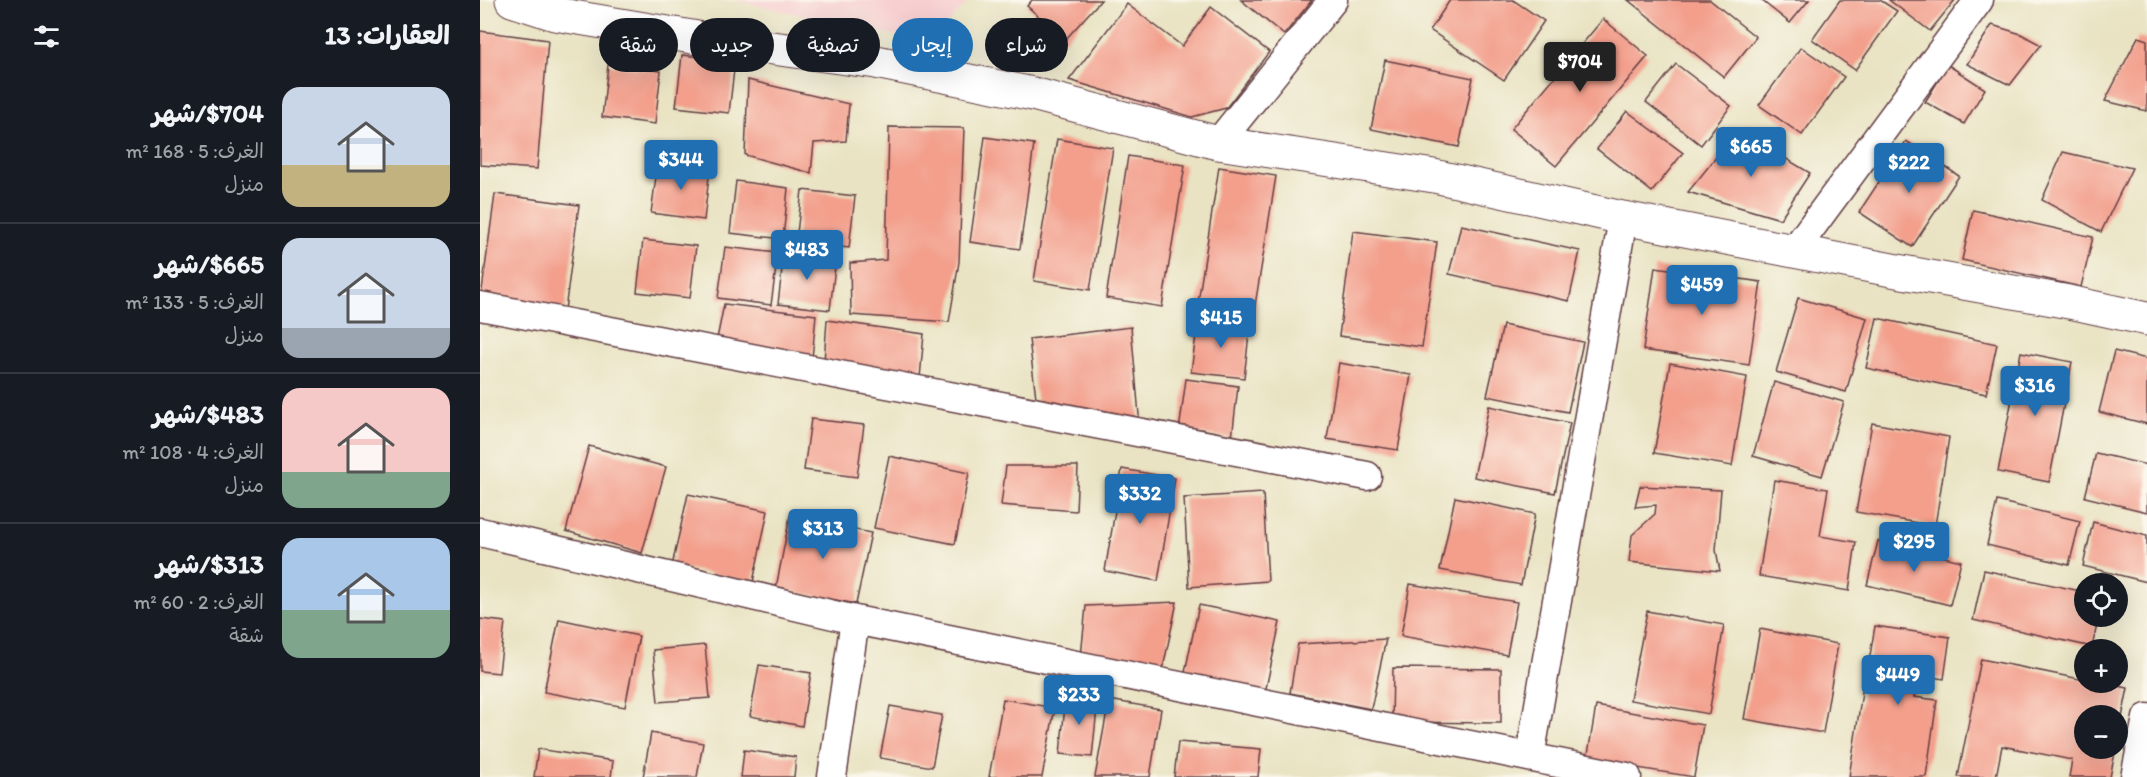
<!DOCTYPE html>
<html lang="ar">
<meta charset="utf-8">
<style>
:root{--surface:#171b24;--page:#20242c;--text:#f1f3f6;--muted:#9ea1a6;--line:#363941;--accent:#1f6fb2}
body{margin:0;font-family:Itim,"Playpen Sans Arabic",sans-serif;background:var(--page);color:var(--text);direction:rtl;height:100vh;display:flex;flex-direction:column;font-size:22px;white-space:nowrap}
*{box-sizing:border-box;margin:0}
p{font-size:20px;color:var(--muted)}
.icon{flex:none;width:33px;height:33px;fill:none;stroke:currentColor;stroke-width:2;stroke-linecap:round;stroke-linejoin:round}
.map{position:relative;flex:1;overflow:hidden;direction:ltr}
.side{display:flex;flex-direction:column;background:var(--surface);width:480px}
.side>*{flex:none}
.top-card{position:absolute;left:18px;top:18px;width:570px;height:54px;direction:rtl;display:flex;gap:12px}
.fabs{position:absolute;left:1594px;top:573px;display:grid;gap:12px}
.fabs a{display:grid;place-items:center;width:54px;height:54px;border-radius:50%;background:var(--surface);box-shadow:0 6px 24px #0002;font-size:30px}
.price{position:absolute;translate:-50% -51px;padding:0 14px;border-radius:6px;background:var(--accent);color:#fff;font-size:20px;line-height:39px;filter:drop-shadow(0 2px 3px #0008)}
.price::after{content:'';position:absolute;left:50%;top:36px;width:18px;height:14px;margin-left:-9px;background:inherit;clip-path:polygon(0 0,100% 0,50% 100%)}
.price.active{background:#222;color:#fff}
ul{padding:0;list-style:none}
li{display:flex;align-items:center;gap:18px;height:150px;padding:0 30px}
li+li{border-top:2px solid var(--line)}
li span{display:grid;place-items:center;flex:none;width:168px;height:120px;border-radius:18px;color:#555}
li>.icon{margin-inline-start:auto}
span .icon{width:72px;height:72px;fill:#fffc;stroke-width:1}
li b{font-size:26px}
h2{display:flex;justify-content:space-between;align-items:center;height:72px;padding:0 30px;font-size:26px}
.chip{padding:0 21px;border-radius:27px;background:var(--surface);box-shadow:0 6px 24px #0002;font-size:21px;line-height:54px}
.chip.active{background:var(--accent);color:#fff}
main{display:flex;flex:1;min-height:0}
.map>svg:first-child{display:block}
</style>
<main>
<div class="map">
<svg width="1667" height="777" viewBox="0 0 1667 777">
<rect width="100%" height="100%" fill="#fbf7ec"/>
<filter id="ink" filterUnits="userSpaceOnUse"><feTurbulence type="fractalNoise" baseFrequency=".0167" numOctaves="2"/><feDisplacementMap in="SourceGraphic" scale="12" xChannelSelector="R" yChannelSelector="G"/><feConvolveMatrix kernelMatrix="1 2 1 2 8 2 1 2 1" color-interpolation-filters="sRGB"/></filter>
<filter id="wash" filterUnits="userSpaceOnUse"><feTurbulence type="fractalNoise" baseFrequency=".008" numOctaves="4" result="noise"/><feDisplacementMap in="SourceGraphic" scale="24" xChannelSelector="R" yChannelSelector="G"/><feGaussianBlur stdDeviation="1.35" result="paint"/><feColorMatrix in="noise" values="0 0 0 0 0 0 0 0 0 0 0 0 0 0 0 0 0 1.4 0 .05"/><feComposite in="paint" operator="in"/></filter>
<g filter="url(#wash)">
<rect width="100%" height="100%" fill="#e9e3c3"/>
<polygon fill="#f7cfd1" points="254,0 490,0 449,43"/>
<g id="blocks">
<g fill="#f39f8c">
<polygon points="552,0 621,0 585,40 547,6"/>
<polygon points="761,0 832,0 804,35"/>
<polygon points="970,0 1033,0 1064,21 1024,80 950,30"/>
<polygon points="1148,0 1230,0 1276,37 1244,77"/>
<polygon points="1281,0 1329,0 1310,23"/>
<polygon points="1360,0 1400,0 1417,11 1375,70 1332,39"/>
<polygon points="1409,0 1475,0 1450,31"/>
<polygon points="647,4 702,46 731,7 789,52 746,108 712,117 589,80"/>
<polygon points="1123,19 1168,56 1076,166 1031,129"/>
<polygon points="1512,25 1541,34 1561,45 1530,85 1487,64"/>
<polygon points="0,31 68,40 57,169 0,165"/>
<polygon points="1658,37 1667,40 1667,111 1625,101"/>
<polygon points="1321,47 1364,77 1322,135 1279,105"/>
<polygon points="202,55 255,61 249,113 196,107"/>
<polygon points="905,60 993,78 979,147 891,129"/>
<polygon points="1196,64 1251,106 1221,145 1166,102"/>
<polygon points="128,65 181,71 175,124 122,117"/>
<polygon points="1468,65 1505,89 1484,124 1445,102"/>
<polygon points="268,80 369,104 366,141 334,143 331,173 265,155"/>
<polygon points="1147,111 1203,153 1172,192 1117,149"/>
<polygon points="409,127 484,128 479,262 469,322 371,315 370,263 406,260"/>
<polygon points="1258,130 1330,173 1300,219 1208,192"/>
<polygon points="505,137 554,144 540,249 490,242"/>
<polygon points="577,139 633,148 610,290 554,281"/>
<polygon points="1426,141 1479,176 1432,247 1379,212"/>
<polygon points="1583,152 1652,168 1621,232 1562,200"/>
<polygon points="648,156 705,165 682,307 626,298"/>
<polygon points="178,162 230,168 224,220 171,213"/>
<polygon points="739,167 796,176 773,318 717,309"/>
<polygon points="256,181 308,188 303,239 250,233"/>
<polygon points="322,190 375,196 369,248 316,242"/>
<polygon points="15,194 99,205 85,310 1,298"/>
<polygon points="1493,210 1613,237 1601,287 1482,260"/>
<polygon points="981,225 1100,251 1089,301 969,274"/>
<polygon points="873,231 957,242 942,347 859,336"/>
<polygon points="163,240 216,246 210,298 157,292"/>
<polygon points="245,247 298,253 291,305 238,298"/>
<polygon points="304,252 356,258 350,310 298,304"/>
<polygon points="1175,267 1281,282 1269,365 1163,350"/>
<polygon points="1318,298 1387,318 1366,392 1296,372"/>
<polygon points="244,304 336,315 332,359 236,344"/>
<polygon points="1397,318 1517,344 1506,394 1386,368"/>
<polygon points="347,320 444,334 440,378 344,362"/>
<polygon points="718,320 770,326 764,378 711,372"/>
<polygon points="1023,325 1103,342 1088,412 1007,396"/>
<polygon points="651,327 660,426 557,406 549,339"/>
<polygon points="1634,351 1667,359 1667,424 1619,412"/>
<polygon points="1541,352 1592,362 1569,482 1518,472"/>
<polygon points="859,363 931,375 918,450 847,439"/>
<polygon points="1190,363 1267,377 1252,466 1174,453"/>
<polygon points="706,379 758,386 752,438 699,431"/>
<polygon points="1294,382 1364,402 1342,476 1273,456"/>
<polygon points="1009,406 1090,423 1075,493 994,477"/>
<polygon points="331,419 384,425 377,477 324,470"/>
<polygon points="1392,423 1469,437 1455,526 1376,512"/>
<polygon points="109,446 186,467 162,553 86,531"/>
<polygon points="1616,453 1667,465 1667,512 1605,497"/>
<polygon points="409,456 489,473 475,544 394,528"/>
<polygon points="526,466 598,466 596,511 521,505"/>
<polygon points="642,469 695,478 678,581 625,571"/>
<polygon points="1294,480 1348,489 1340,536 1376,542 1369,591 1279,576"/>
<polygon points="1160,486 1241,490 1236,550 1240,571 1149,562 1152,535 1175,514 1176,505 1155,507"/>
<polygon points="783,493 788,581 709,587 704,498"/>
<polygon points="208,494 288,511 273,582 192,566"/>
<polygon points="975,497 1055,514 1041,585 960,570"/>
<polygon points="1517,501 1600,521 1589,565 1507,545"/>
<polygon points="310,516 391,533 376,604 296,588"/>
<polygon points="1613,522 1667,536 1667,582 1603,566"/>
<polygon points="1398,541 1481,561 1470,605 1387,585"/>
<polygon points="1504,570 1605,592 1605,616 1619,616 1612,647 1493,620"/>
<polygon points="930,584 1037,602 1027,655 921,636"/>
<polygon points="697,602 682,673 601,657 606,606"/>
<polygon points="719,605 800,622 785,693 704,677"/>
<polygon points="1167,611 1244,625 1229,714 1150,700"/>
<polygon points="0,619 25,622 19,673 0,671"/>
<polygon points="79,619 159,636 145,707 64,692"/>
<polygon points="1395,626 1470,637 1464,679 1438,675 1434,697 1457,700 1446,777 1369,777 1383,686 1415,690 1417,677 1387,673"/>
<polygon points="1280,629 1358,644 1343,733 1264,719"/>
<polygon points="906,639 891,709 810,693 818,644"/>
<polygon points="225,645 230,698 178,702 173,650"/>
<polygon points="1501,659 1605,680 1605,682 1619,682 1648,688 1639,732 1638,716 1605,716 1605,748 1636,748 1630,777 1589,777 1592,760 1522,746 1516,777 1478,777"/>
<polygon points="279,665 331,673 322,726 270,716"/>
<polygon points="913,668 1021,669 1021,723 912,722"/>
<polygon points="586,696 618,699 612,757 580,754"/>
<polygon points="523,699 575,708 562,777 509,777"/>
<polygon points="629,700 681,709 670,777 615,777"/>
<polygon points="410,706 462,715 452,767 400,758"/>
<polygon points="1116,706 1223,725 1214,777 1107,760"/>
<polygon points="171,733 223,743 217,777 163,777"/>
<polygon points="698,742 781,749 778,777 694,777"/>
<polygon points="58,749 133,761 131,777 54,777"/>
<polygon points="264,750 316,757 314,777 261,777"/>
</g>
</g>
</g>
<g filter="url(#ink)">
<use href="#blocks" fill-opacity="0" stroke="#623c42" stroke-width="1.5"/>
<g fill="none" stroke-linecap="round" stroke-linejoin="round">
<g stroke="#623c42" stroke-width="31">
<g id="minor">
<polyline points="738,143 853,0"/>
<polyline points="1313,252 1499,0"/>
<polyline points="0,306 887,476"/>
<polyline points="0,532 375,620 1147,777"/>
<polyline points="1050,757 1143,218"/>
<polyline points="352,777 375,620"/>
<polyline points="1655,777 1667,718"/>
</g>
</g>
<g stroke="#623c42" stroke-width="35">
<polyline id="tertiary" points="32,0 75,14 218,38 396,62 553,94 738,143 954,176 1143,218 1417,271 1589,302 1667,319"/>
</g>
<use href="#minor" stroke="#fff" stroke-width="28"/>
<use href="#tertiary" stroke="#fff" stroke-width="33"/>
</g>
</g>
</svg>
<div class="fabs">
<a><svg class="icon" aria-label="locate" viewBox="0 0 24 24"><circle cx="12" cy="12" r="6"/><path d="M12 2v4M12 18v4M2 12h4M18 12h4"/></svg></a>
<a>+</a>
<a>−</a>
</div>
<b class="price active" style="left:1100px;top:93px">$704</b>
<b class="price" style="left:1271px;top:178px">$665</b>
<b class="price" style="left:201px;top:191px">$344</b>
<b class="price" style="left:1429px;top:194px">$222</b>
<b class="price" style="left:327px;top:281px">$483</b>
<b class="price" style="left:1222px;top:316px">$459</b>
<b class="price" style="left:741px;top:349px">$415</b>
<b class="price" style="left:1555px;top:417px">$316</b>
<b class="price" style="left:660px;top:525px">$332</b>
<b class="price" style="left:343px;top:560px">$313</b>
<b class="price" style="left:1434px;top:573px">$295</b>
<b class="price" style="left:1418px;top:706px">$449</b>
<b class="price" style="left:599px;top:726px">$233</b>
<div class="top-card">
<a class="chip">شراء</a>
<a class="chip active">إيجار</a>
<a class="chip">تصفية</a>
<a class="chip">جديد</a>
<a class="chip">شقة</a>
</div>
</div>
<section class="side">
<h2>العقارات: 13<svg class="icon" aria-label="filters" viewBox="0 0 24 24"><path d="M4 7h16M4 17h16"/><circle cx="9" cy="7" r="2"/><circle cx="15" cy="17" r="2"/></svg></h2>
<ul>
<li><span style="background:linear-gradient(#c9d6e8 65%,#c2b280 0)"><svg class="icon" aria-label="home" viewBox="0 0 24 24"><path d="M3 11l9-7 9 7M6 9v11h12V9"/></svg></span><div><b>$704/شهر</b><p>الغرف: 5 · 168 m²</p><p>منزل</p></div></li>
<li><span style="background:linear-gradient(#c9d6e8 75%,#9aa5b1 0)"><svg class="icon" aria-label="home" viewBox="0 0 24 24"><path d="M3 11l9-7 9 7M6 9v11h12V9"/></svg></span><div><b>$665/شهر</b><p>الغرف: 5 · 133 m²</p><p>منزل</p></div></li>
<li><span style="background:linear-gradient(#f6c9c9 70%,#7fa58c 0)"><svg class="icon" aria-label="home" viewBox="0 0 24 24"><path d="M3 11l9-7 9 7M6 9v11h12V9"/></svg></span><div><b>$483/شهر</b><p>الغرف: 4 · 108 m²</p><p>منزل</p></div></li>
<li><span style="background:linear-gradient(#a9c7e8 60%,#7fa58c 0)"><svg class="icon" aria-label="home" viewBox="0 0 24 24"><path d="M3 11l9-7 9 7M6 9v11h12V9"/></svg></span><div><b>$313/شهر</b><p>الغرف: 2 · 60 m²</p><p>شقة</p></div></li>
</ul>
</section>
</main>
